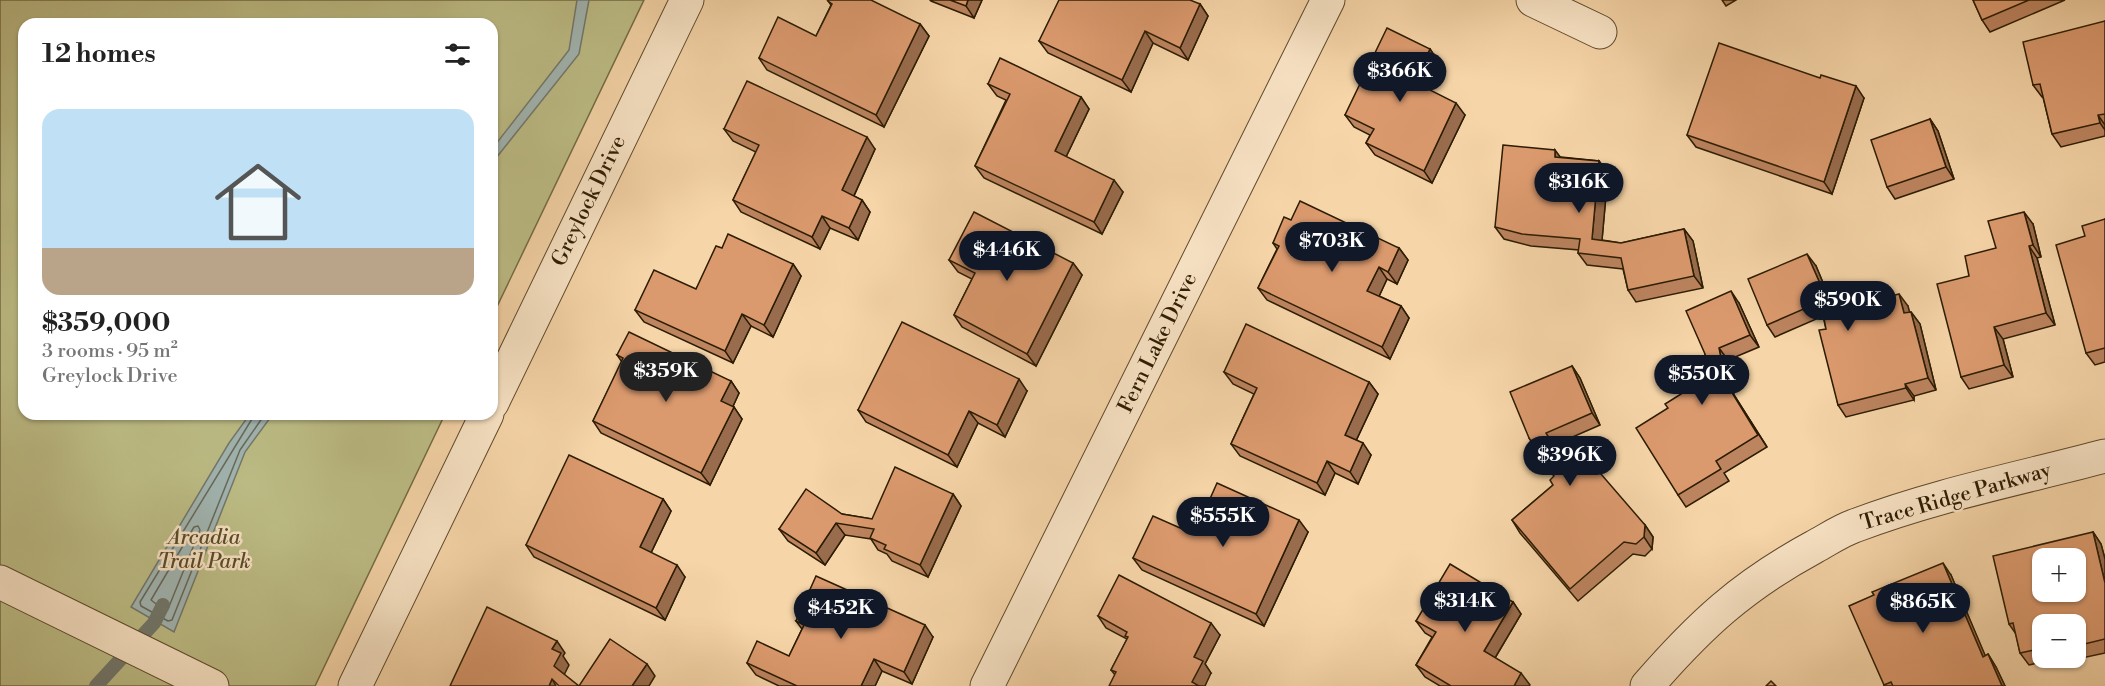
<!DOCTYPE html>
<meta charset="utf-8">
<style>
:root{--surface:#fff;--page:#f6f6f6;--text:#222;--muted:#767676;--accent:#111827}
body{margin:0;font-family:"Libre Bodoni",serif;background:var(--page);color:var(--text);height:100vh;display:flex;flex-direction:column;font-size:22px;white-space:nowrap}
*{box-sizing:border-box;margin:0}
p{font-size:20px;color:var(--muted)}
.icon{flex:none;width:33px;height:33px;fill:none;stroke:currentColor;stroke-width:2;stroke-linecap:round;stroke-linejoin:round}
.map{position:relative;flex:1;overflow:hidden}
.sheet{position:absolute;left:18px;top:18px;width:480px;height:402px;display:flex;flex-direction:column;background:var(--surface);border-radius:18px;box-shadow:0 2px 4px #0004}
.sheet>*{flex:none}
.fabs{position:absolute;left:2032px;top:548px;display:grid;gap:12px}
.fabs a{display:grid;place-items:center;width:54px;height:54px;border-radius:12px;background:var(--surface);box-shadow:0 2px 4px #0004;font-size:30px}
.price{position:absolute;translate:-50% -51px;padding:0 14px;border-radius:21px;background:var(--accent);color:#fff;font-size:20px;line-height:39px;filter:drop-shadow(0 2px 3px #0008)}
.price::after{content:'';position:absolute;left:50%;top:36px;width:18px;height:14px;margin-left:-9px;background:inherit;clip-path:polygon(0 0,100% 0,50% 100%)}
.price.current{background:#222;color:#fff}
ul{padding:0;list-style:none}
li{display:grid;align-content:center;gap:12px;height:318px;padding:0 24px}
li span{display:grid;place-items:center;height:186px;border-radius:18px;color:#555}
li>.icon{margin-inline-start:auto}
span .icon{width:108px;height:108px;fill:#fffc;stroke-width:1}
li b{font-size:26px}
h2{display:flex;justify-content:space-between;align-items:center;height:72px;padding:0 24px;font-size:26px}
.map>svg:first-child{display:block}
</style>
<div class="map">
<svg width="2105" height="686" viewBox="0 0 2105 686">
<rect width="100%" height="100%" fill="#f6d5a8"/>
<filter id="stains"><feTurbulence type="fractalNoise" baseFrequency=".00333" numOctaves="4"/><feColorMatrix values="0 0 0 0 .2 0 0 0 0 .09 0 0 0 0 .02 0 0 0 .5 -.17"/></filter>
<radialGradient id="worn" r=".72"><stop offset=".6" stop-color="#630" stop-opacity="0"/><stop offset="1" stop-color="#630" stop-opacity=".3"/></radialGradient>
<polygon fill="#bdbd86" stroke="#746c44" stroke-width="1.5" points="0,0 644,0 492,317 492,24 24,24 24,414 445,414 315,686 0,686"/>
<g fill="#a1b6b3" stroke="#72786d" stroke-width="1.5">
<polygon points="577,0 589,0 579,54 492,163 492,149 569,50"/>
<polygon points="250,414 273,414 245,452 174,632 131,607 229,443"/>
</g>
<g fill="none" stroke-linecap="round" stroke-linejoin="round">
<g stroke="#66695b" stroke-width="1.5">
<polyline points="255,414 140,602 141,606 168,621 172,620 240,450 265,414"/>
<polygon points="198,526 200,530 168,609 164,610 151,600 194,527"/>
</g>
<polyline stroke="#72786d" stroke-width="14" points="96,686 154,623 163,605"/>
<g stroke="#5e4a2c" stroke-width="35">
<g id="minor">
<polyline points="1533,0 1600,32"/>
<polyline points="492,403 687,0"/>
<polyline points="0,582 212,686"/>
<polyline points="355,686 487,414"/>
<polyline points="987,686 1328,0"/>
<path d="M 1647,686 C 1700,625 1742,586 1814,547 C 1827,540 1840,531 1854,526 C 1935,495 2022,478 2105,456"/>
</g>
</g>
<use href="#minor" stroke="#f9e4c6" stroke-width="33"/>
</g>
<g fill="#bc845f" stroke="#2c1c03" stroke-width="1.5">
<polygon points="930,0 982,0 974,18 931,1"/>
<polygon points="1722,0 1736,0 1726,6"/>
<polygon points="1973,0 2065,0 1990,32 1982,20"/>
<polygon points="828,1 920,24 929,36 884,127 767,70 759,58 816,36 831,5"/>
<polygon points="1200,4 1208,16 1188,60 1153,43 1131,92 1048,53 1039,41"/>
<polygon points="2105,21 2105,136 2061,147 2052,134 2043,97 2042,97 2033,85"/>
<polygon points="1430,49 1438,61 1425,88 1465,115 1432,183 1375,155 1366,143 1370,135 1354,127 1345,115"/>
<polygon points="1820,78 1864,98 1832,194 1696,147 1687,135"/>
<polygon points="988,84 1081,97 1089,109 1066,157 1123,192 1102,234 984,178 975,166 1006,100 997,96"/>
<polygon points="1930,119 1938,131 1954,179 1895,199 1887,187"/>
<polygon points="724,129 875,149 854,196 862,200 870,212 858,240 830,228 820,249 741,212 733,200 756,152 733,141"/>
<polygon points="1561,157 1599,161 1608,173 1602,240 1621,243 1684,229 1693,241 1703,288 1636,302 1628,290 1623,269 1587,265 1578,253 1579,250 1531,246 1504,239 1495,227"/>
<polygon points="2105,219 2105,362 2095,365 2086,353 2085,236"/>
<polygon points="1291,220 1399,248 1408,260 1397,284 1387,279 1379,296 1401,306 1409,318 1390,359 1267,300 1258,288 1277,249 1273,243"/>
<polygon points="2033,224 2041,257 2037,258 2055,325 2003,339 2013,377 1969,389 1961,377 1969,276 1996,248"/>
<polygon points="722,248 793,264 801,276 773,337 751,326 733,363 644,322 635,310 696,289"/>
<polygon points="949,260 1073,263 1082,275 1036,366 962,327 954,315 972,279 958,272"/>
<polygon points="1816,266 1831,302 1840,310 1908,306 1909,312 1911,312 1920,324 1936,390 1914,396 1914,400 1846,417 1838,405 1826,329 1823,316 1775,337 1767,325"/>
<polygon points="1739,303 1759,347 1728,360 1734,395 1767,447 1724,473 1729,481 1686,507 1678,495 1668,408 1710,376 1705,354"/>
<polygon points="617,355 731,381 739,393 733,406 742,419 710,485 601,433 593,421 622,362"/>
<polygon points="1572,366 1580,378 1600,425 1554,445 1567,465 1645,525 1653,537 1652,549 1645,556 1633,554 1578,601 1520,533 1512,520 1553,485 1554,476 1529,438"/>
<polygon points="1224,372 1369,382 1378,394 1356,441 1371,455 1358,484 1335,473 1325,495 1240,456 1231,444 1254,394 1233,384"/>
<polygon points="1027,391 1005,437 978,423 957,467 866,422 858,410"/>
<polygon points="953,494 961,506 928,577 892,561 887,554 878,550 871,539 845,535 825,565 788,541 779,529 842,514 872,519"/>
<polygon points="663,499 671,511 651,553 685,577 665,620 534,557 526,545"/>
<polygon points="1209,501 1308,532 1264,626 1142,570 1133,558 1196,535 1200,528 1194,519"/>
<polygon points="2093,532 2101,544 2105,559 2105,653 2082,658 2079,653 2076,654 2076,624 2043,624 2043,657 2064,657 2029,665 2020,653 2016,634 2009,624"/>
<polygon points="1951,575 1985,656 1988,654 1996,667 2005,686 1884,686 1884,685"/>
<polygon points="1513,602 1521,614 1495,658 1529,686 1440,686 1425,677 1416,665 1432,637 1425,633 1416,621"/>
<polygon points="1098,616 1220,635 1205,664 1211,673 1115,675 1111,670 1127,639 1106,628"/>
<polygon points="796,621 933,637 912,684 882,671 875,686 779,686 756,675 747,663 789,656 802,629"/>
</g>
<g fill="#996c4d" stroke="#2c1c03" stroke-width="1.5">
<polygon points="968,0 982,0 974,18 966,6"/>
<polygon points="1200,4 1208,16 1188,60 1180,48"/>
<polygon points="920,24 929,36 884,127 876,115"/>
<polygon points="1145,31 1153,43 1131,92 1122,80"/>
<polygon points="1430,49 1438,61 1422,94 1414,82"/>
<polygon points="1856,86 1864,98 1832,194 1824,182"/>
<polygon points="1081,97 1089,109 1063,163 1055,151"/>
<polygon points="1456,103 1465,115 1432,183 1424,171"/>
<polygon points="2098,115 2105,125 2105,130 2100,123"/>
<polygon points="1930,119 1938,131 1954,179 1946,167"/>
<polygon points="867,137 875,149 851,202 842,190"/>
<polygon points="1555,150 1564,162 1555,157"/>
<polygon points="1599,161 1608,173 1601,251 1592,239"/>
<polygon points="1114,180 1123,192 1102,234 1094,222"/>
<polygon points="862,200 870,212 858,240 849,228"/>
<polygon points="2024,212 2033,224 2041,257 2033,245"/>
<polygon points="822,216 830,228 820,249 812,237"/>
<polygon points="1684,229 1693,241 1703,288 1694,276"/>
<polygon points="2029,246 2037,258 2055,325 2046,313"/>
<polygon points="1399,248 1408,260 1397,284 1388,272"/>
<polygon points="1807,254 1816,266 1834,309 1826,297"/>
<polygon points="1073,263 1082,275 1036,366 1027,354"/>
<polygon points="793,264 801,276 773,337 764,325"/>
<polygon points="1379,267 1387,279 1376,303 1367,291"/>
<polygon points="1731,291 1739,303 1759,347 1750,335"/>
<polygon points="1899,294 1908,306 1913,325 1904,313"/>
<polygon points="1401,306 1409,318 1390,359 1382,347"/>
<polygon points="1911,312 1920,324 1936,390 1928,378"/>
<polygon points="742,314 751,326 733,363 725,351"/>
<polygon points="1994,327 2003,339 2013,377 2004,365"/>
<polygon points="1719,348 1728,360 1734,395 1767,447 1726,383"/>
<polygon points="1572,366 1580,378 1600,425 1592,413"/>
<polygon points="1019,379 1027,391 1005,437 997,425"/>
<polygon points="731,381 739,393 730,413 721,401"/>
<polygon points="1369,382 1378,394 1353,447 1345,435"/>
<polygon points="1905,384 1914,396 1914,400 1906,388"/>
<polygon points="734,407 742,419 710,485 701,473"/>
<polygon points="969,411 978,423 957,467 948,455"/>
<polygon points="1363,443 1371,455 1358,484 1350,472"/>
<polygon points="1327,461 1335,473 1325,495 1317,483"/>
<polygon points="953,494 961,506 928,577 920,565"/>
<polygon points="663,499 671,511 648,559 640,547"/>
<polygon points="1299,520 1308,532 1264,626 1256,614"/>
<polygon points="836,523 845,535 825,565 816,553"/>
<polygon points="1645,525 1653,537 1652,549 1644,537"/>
<polygon points="2093,532 2101,544 2105,559 2105,583"/>
<polygon points="1943,563 1951,575 1991,669 1983,657"/>
<polygon points="677,565 685,577 665,620 656,608"/>
<polygon points="1513,602 1521,614 1492,663 1484,651"/>
<polygon points="1211,623 1220,635 1205,664 1211,673 1205,686 1195,686 1192,682 1194,657"/>
<polygon points="925,625 933,637 912,684 904,672"/>
<polygon points="557,641 565,653 563,656 569,665 562,679 554,666 552,649"/>
<polygon points="1988,654 1996,667 2005,686 2002,686"/>
<polygon points="874,659 882,671 875,686 861,686"/>
<polygon points="647,664 655,676 649,686 632,686"/>
<polygon points="1521,673 1530,685 1529,686 1514,686"/>
<polygon points="552,679 556,686 549,686"/>
</g>
<g fill="#db9a6e" stroke="#2c1c03" stroke-width="1.5" fill-rule="evenodd">
<polygon points="829,0 871,0 920,24 876,115 759,58 778,17 816,36 832,4 828,1"/>
<polygon points="950,0 968,0 966,6"/>
<polygon points="1059,0 1190,0 1200,4 1180,48 1145,31 1122,80 1039,41"/>
<polygon points="1973,0 2029,0 1982,20"/>
<polygon points="2105,21 2105,114 2098,115 2100,123 2052,134 2040,84 2033,85 2023,42"/>
<polygon points="1387,28 1430,49 1414,82 1456,103 1424,171 1366,143 1374,129 1345,115"/>
<polygon points="1719,43 1820,78 1821,75 1856,86 1824,182 1687,135"/>
<polygon points="1000,58 1081,97 1055,151 1114,180 1094,222 975,166 1010,94 988,84"/>
<polygon points="747,81 867,137 842,190 862,200 849,228 822,216 812,237 733,200 759,145 724,129"/>
<polygon points="1930,119 1946,167 1887,187 1871,140"/>
<polygon points="1503,145 1555,150 1555,157 1599,161 1592,239 1621,243 1684,229 1694,276 1628,290 1621,258 1578,253 1580,239 1522,234 1495,227"/>
<polygon points="1300,201 1399,248 1388,272 1379,267 1367,291 1401,306 1382,347 1258,288 1279,246 1273,243 1284,217 1291,220"/>
<polygon points="974,212 1073,263 1027,354 954,315 975,273 949,260"/>
<polygon points="2024,212 2033,245 2029,246 2046,313 1994,327 2004,365 1961,377 1937,284 1969,276 1965,256 1996,248 1988,221"/>
<polygon points="2105,219 2105,348 2086,353 2056,245 2085,236 2082,226"/>
<polygon points="728,234 793,264 764,325 742,314 725,351 635,310 654,270 696,289 716,246 722,248"/>
<polygon points="1807,254 1826,297 1840,310 1899,294 1904,313 1911,312 1928,378 1905,384 1906,388 1838,405 1819,330 1826,329 1823,313 1826,313 1815,304 1767,325 1748,279"/>
<polygon points="1731,291 1750,335 1719,348 1726,383 1758,435 1716,461 1721,469 1678,495 1636,428 1668,408 1665,404 1710,376 1705,354 1686,311"/>
<polygon points="902,322 1019,379 997,425 969,411 948,455 858,410"/>
<polygon points="1246,324 1369,382 1345,435 1363,443 1350,472 1327,461 1317,483 1231,444 1257,388 1224,372"/>
<polygon points="629,332 731,381 721,401 734,407 701,473 593,421 623,358 617,355"/>
<polygon points="1572,366 1592,413 1546,433 1567,466 1582,452 1645,525 1644,537 1636,544 1624,542 1570,589 1512,520 1553,485 1550,480 1554,476 1529,438 1510,392"/>
<polygon points="569,455 663,499 640,547 677,565 656,608 526,545"/>
<polygon points="895,467 953,494 920,565 884,549 886,545 870,538 874,529 836,523 816,553 779,529 806,489 842,514 872,519"/>
<polygon points="1217,483 1299,520 1256,614 1133,558 1153,516 1196,535 1202,522 1194,519 1203,499 1209,501"/>
<path d="M 2093,532 L 2105,583 L 2105,639 L 2076,646 L 2076,624 L 2043,624 L 2043,648 L 2020,653 L 2013,623 L 2009,624 L 1993,556 ZM 2043,558 L 2076,558 L 2076,591 L 2043,591 Z"/>
<polygon points="1943,563 1983,657 1988,654 2002,686 1893,686 1891,682 1884,685 1849,606 1874,595 1872,592"/>
<polygon points="1450,564 1513,602 1484,651 1521,673 1514,686 1451,686 1416,665 1436,632 1416,621"/>
<polygon points="1119,575 1211,623 1194,657 1203,661 1192,682 1199,686 1109,686 1116,672 1111,670 1128,637 1125,636 1127,632 1098,616"/>
<polygon points="816,576 925,625 904,672 874,659 861,686 797,686 747,663 757,641 789,656 804,625 796,621"/>
<polygon points="487,607 557,641 552,649 561,653 554,666 579,686 559,686 552,679 549,686 450,686"/>
<polygon points="610,639 647,664 632,686 579,686"/>
<polygon points="1771,681 1776,686 1766,686"/>
</g>
<g text-anchor="middle" dominant-baseline="central" stroke-width="5" stroke-linejoin="round" paint-order="stroke">
<g font-size="21" fill="#2c1c03" stroke="#f9e4c6">
<text transform="translate(589 201) rotate(-64)">Greylock Drive</text>
<text transform="translate(1158 343) rotate(-64)">Fern Lake Drive</text>
<text transform="translate(1956 497) rotate(-16)">Trace Ridge Parkway</text>
</g>
<g font-size="21" font-style="italic" fill="#584c2a" stroke="#f9e4c6">
<text x="204" y="538">Arcadia<tspan x="204" dy="24">Trail Park</tspan></text>
</g>
</g>
<rect width="100%" height="100%" filter="url(#stains)"/>
<rect width="100%" height="100%" fill="url(#worn)"/>
</svg>
<div class="fabs">
<a>+</a>
<a>−</a>
</div>
<b class="price" style="left:1400px;top:103px">$366K</b>
<b class="price" style="left:1579px;top:214px">$316K</b>
<b class="price" style="left:1332px;top:273px">$703K</b>
<b class="price" style="left:1007px;top:282px">$446K</b>
<b class="price" style="left:1848px;top:332px">$590K</b>
<b class="price current" style="left:666px;top:403px">$359K</b>
<b class="price" style="left:1702px;top:406px">$550K</b>
<b class="price" style="left:1570px;top:487px">$396K</b>
<b class="price" style="left:1223px;top:548px">$555K</b>
<b class="price" style="left:1465px;top:633px">$314K</b>
<b class="price" style="left:1923px;top:634px">$865K</b>
<b class="price" style="left:841px;top:640px">$452K</b>
<section class="sheet">
<h2>12 homes<svg class="icon" aria-label="filters" viewBox="0 0 24 24"><path d="M4 7h16M4 17h16"/><circle cx="9" cy="7" r="2"/><circle cx="15" cy="17" r="2"/></svg></h2>
<ul>
<li><span style="background:linear-gradient(#bfe0f5 75%,#b9a48a 0)"><svg class="icon" aria-label="home" viewBox="0 0 24 24"><path d="M3 11l9-7 9 7M6 9v11h12V9"/></svg></span><div><b>$359,000</b><p>3 rooms · 95 m²</p><p>Greylock Drive</p></div></li>
</ul>
</section>
</div>
